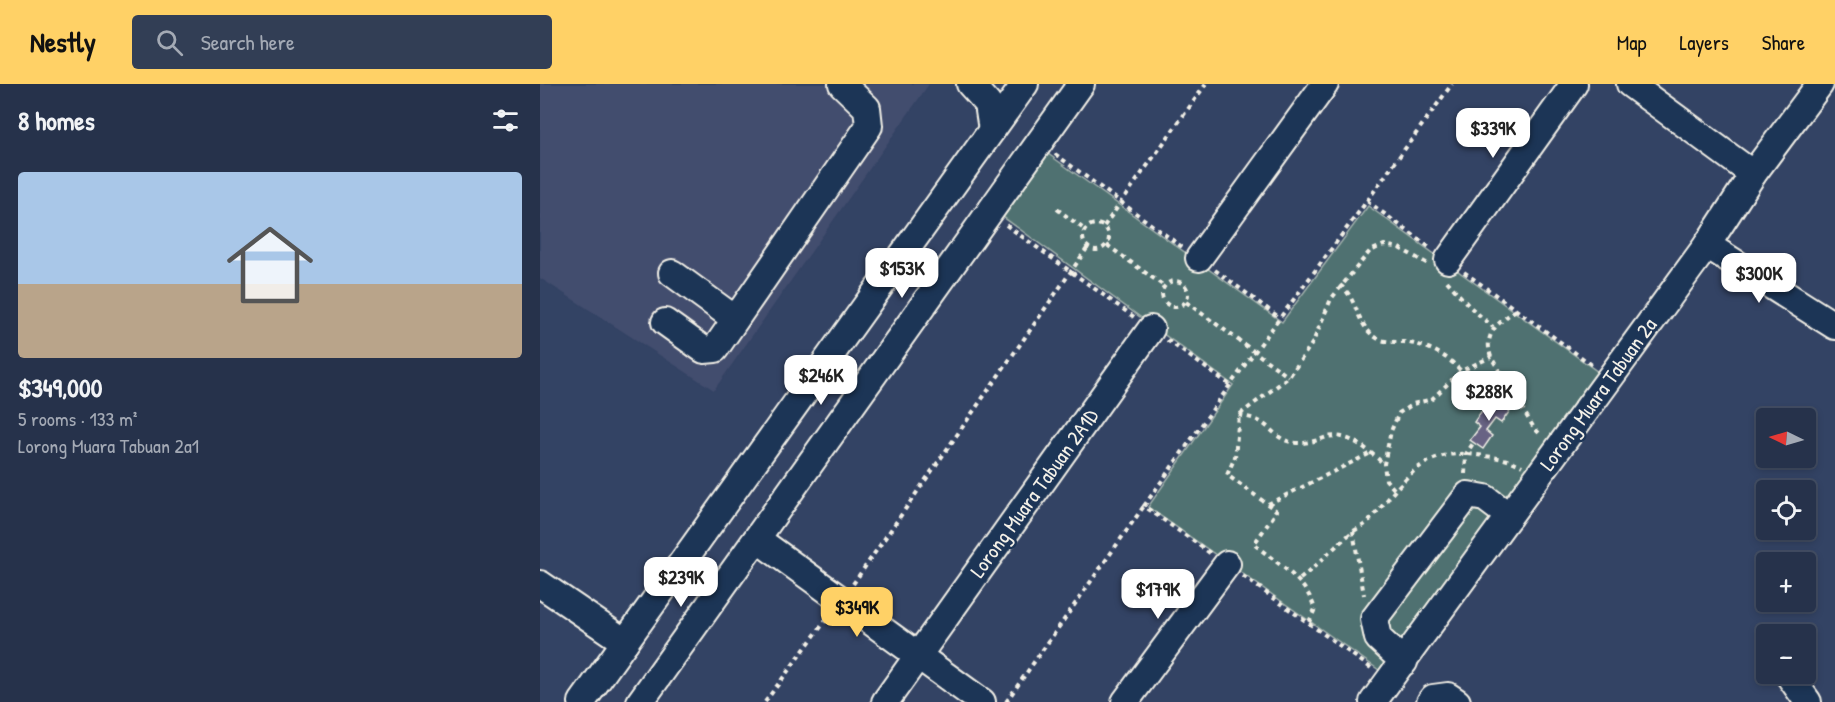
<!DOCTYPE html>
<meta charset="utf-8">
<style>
:root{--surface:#26324b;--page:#323e55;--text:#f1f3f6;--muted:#a4aab5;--line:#424d63;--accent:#ffd166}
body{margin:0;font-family:"Patrick Hand",sans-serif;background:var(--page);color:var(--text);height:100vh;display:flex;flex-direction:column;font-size:22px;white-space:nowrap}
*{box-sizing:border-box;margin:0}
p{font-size:20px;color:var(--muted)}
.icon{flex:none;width:33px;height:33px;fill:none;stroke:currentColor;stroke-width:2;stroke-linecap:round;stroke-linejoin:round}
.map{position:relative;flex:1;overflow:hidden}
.side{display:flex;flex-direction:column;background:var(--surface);width:540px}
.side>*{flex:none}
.needle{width:39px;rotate:275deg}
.tools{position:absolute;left:1216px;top:324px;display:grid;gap:12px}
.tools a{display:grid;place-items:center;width:60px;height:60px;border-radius:6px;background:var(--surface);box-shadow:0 3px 9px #0003,0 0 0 2px var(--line);font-size:30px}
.price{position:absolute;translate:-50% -51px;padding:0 14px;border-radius:12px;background:#fff;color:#222;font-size:20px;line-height:39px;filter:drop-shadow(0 2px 3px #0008)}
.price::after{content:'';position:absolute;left:50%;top:36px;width:18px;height:14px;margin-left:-9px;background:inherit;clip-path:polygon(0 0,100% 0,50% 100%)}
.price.selected{background:var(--accent);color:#111}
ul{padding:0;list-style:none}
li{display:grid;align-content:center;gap:12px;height:318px;padding:0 18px}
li+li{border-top:2px solid var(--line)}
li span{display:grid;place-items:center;height:186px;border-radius:6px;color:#555}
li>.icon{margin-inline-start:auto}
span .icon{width:108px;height:108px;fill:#fffc;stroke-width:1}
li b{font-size:26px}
h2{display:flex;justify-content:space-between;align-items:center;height:72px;padding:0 18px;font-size:26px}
header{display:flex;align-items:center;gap:36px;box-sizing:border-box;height:84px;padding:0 30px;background:var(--accent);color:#111}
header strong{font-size:28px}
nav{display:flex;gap:33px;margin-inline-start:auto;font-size:21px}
.search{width:420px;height:54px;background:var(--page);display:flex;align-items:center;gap:15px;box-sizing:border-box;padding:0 21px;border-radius:6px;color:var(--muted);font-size:22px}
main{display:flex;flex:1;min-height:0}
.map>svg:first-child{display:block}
</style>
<header>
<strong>Nestly</strong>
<div class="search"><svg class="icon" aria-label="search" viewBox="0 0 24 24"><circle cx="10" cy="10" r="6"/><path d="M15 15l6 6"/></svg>Search here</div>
<nav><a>Map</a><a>Layers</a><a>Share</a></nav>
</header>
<main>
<section class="side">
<h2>8 homes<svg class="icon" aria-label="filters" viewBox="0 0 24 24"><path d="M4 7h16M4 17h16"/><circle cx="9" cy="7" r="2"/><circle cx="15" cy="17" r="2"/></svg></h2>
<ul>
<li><span style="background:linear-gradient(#a9c7e8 60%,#b9a48a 0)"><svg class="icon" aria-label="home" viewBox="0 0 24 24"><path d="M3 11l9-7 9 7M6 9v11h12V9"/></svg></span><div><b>$349,000</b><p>5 rooms · 133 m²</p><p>Lorong Muara Tabuan 2a1</p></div></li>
</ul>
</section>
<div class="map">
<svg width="1295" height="618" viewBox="0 0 1295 618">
<rect width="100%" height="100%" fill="#334364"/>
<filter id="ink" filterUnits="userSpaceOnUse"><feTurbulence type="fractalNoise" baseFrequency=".0167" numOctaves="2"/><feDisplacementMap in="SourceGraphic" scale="12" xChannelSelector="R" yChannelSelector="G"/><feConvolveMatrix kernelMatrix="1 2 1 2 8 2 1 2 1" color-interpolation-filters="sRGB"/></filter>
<g filter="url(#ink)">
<polygon fill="#434d6e" points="0,0 389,0 174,306 0,194"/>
<polygon fill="#4f7171" stroke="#a2b1ac" stroke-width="1.5" points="504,67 742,238 828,122 1058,288 839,586 608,423 693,301 459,130"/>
<polygon fill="#676484" stroke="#f4f1e8" stroke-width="1.5" points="959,315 972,324 961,339 955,335 946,347 952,352 943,365 930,356 940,343 934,338 943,325 949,329"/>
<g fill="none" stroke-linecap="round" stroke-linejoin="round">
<g stroke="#f4f1e8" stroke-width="30">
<g id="minor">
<polyline points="430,0 448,20 452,46"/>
<polyline points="1090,0 1213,90"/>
<polyline points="1167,161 1295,242"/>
<polyline points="659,174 785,0"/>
<polyline points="908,176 1034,0"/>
<polyline points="132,189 195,235"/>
<polyline points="125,238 164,266 175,265 329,42 327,24 302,0"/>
<polyline points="217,455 442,618"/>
<polyline points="0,500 85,558"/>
<polyline points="864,578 838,554 834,535 928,411 945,414 969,432"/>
<polyline points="1248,590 1268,618"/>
<polyline points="42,618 485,0"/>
<polyline points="100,618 541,0"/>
<polyline points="345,618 611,245"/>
<polyline points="585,618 687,480"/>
<polyline points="833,618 1167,161 1213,90 1280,0"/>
<polyline points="890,618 893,614 908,612 917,618"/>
</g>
</g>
<g stroke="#f4f1e8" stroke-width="4" stroke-dasharray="4.5 4.5" stroke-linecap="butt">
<polyline points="515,70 642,163"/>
<polyline points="827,117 912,0"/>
<polyline points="517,125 545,146"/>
<circle cx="556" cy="153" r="13"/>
<polyline points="466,141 594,233"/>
<polyline points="564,142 666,0"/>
<polyline points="567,161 624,202"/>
<polyline points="675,186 740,234"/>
<polyline points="924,188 1052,281"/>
<circle cx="635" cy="210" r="13"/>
<polyline points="907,197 929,222 953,243"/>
<path d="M 800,201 C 819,215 816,246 841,256 C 847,258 857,258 864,258 C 886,261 906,270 921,287"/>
<polyline points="646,218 749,293"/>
<path d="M 976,226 C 958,239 943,249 951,273 L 994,344 L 1002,352"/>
<polyline points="627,256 690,301"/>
<polyline points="962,318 971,303"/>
<path d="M 699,331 C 704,333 711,333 717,336 C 730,342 736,355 751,358 C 764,361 775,357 787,353 C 809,348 829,367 844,380"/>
<polyline points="925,390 926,370 934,358"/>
<polyline points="854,405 846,396 844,380 851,347 859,329 873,320 892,315 921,287 951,273"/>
<polyline points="728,420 831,369"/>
<polyline points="813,447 824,511"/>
<polyline points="670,469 604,422 690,301 827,117 892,165"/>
<polyline points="703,492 831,584"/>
<path d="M 760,495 C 778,481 793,464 811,449 C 817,444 825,442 830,436 C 863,399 880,363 937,371 C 953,373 967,374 982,382"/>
<polyline points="313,500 548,163"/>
<path d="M 769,538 L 775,525 C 765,494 737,480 714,460 L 737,427 L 687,391 L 695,373 L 699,331 L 749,293 L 773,258 L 791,215 L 830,167 L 844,161 L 859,164 L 888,180"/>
<polyline points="225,618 289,532"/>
<polyline points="466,618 604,422"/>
</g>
<use href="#minor" stroke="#1d3557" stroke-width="26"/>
</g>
</g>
<g text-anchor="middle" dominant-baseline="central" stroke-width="5" stroke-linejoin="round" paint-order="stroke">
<g font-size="21" fill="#f4f1e8" stroke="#1d3557">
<text transform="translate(1058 310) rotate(-54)">Lorong Muara Tabuan 2a</text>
<text transform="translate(494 409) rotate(-54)">Lorong Muara Tabuan 2A1D</text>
</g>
</g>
</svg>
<div class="tools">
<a><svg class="needle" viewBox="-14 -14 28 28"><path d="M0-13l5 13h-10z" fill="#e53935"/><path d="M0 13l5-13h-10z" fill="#a4aab5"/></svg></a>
<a><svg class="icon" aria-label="locate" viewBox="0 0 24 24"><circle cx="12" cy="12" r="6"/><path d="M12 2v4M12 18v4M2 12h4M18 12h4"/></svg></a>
<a>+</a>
<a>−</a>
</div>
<b class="price" style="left:953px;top:75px">$339K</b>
<b class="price" style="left:362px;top:215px">$153K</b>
<b class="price" style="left:1219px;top:220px">$300K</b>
<b class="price" style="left:281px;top:322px">$246K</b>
<b class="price" style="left:949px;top:338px">$288K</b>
<b class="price" style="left:141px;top:524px">$239K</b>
<b class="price" style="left:618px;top:536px">$179K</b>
<b class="price selected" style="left:317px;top:554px">$349K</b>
</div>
</main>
